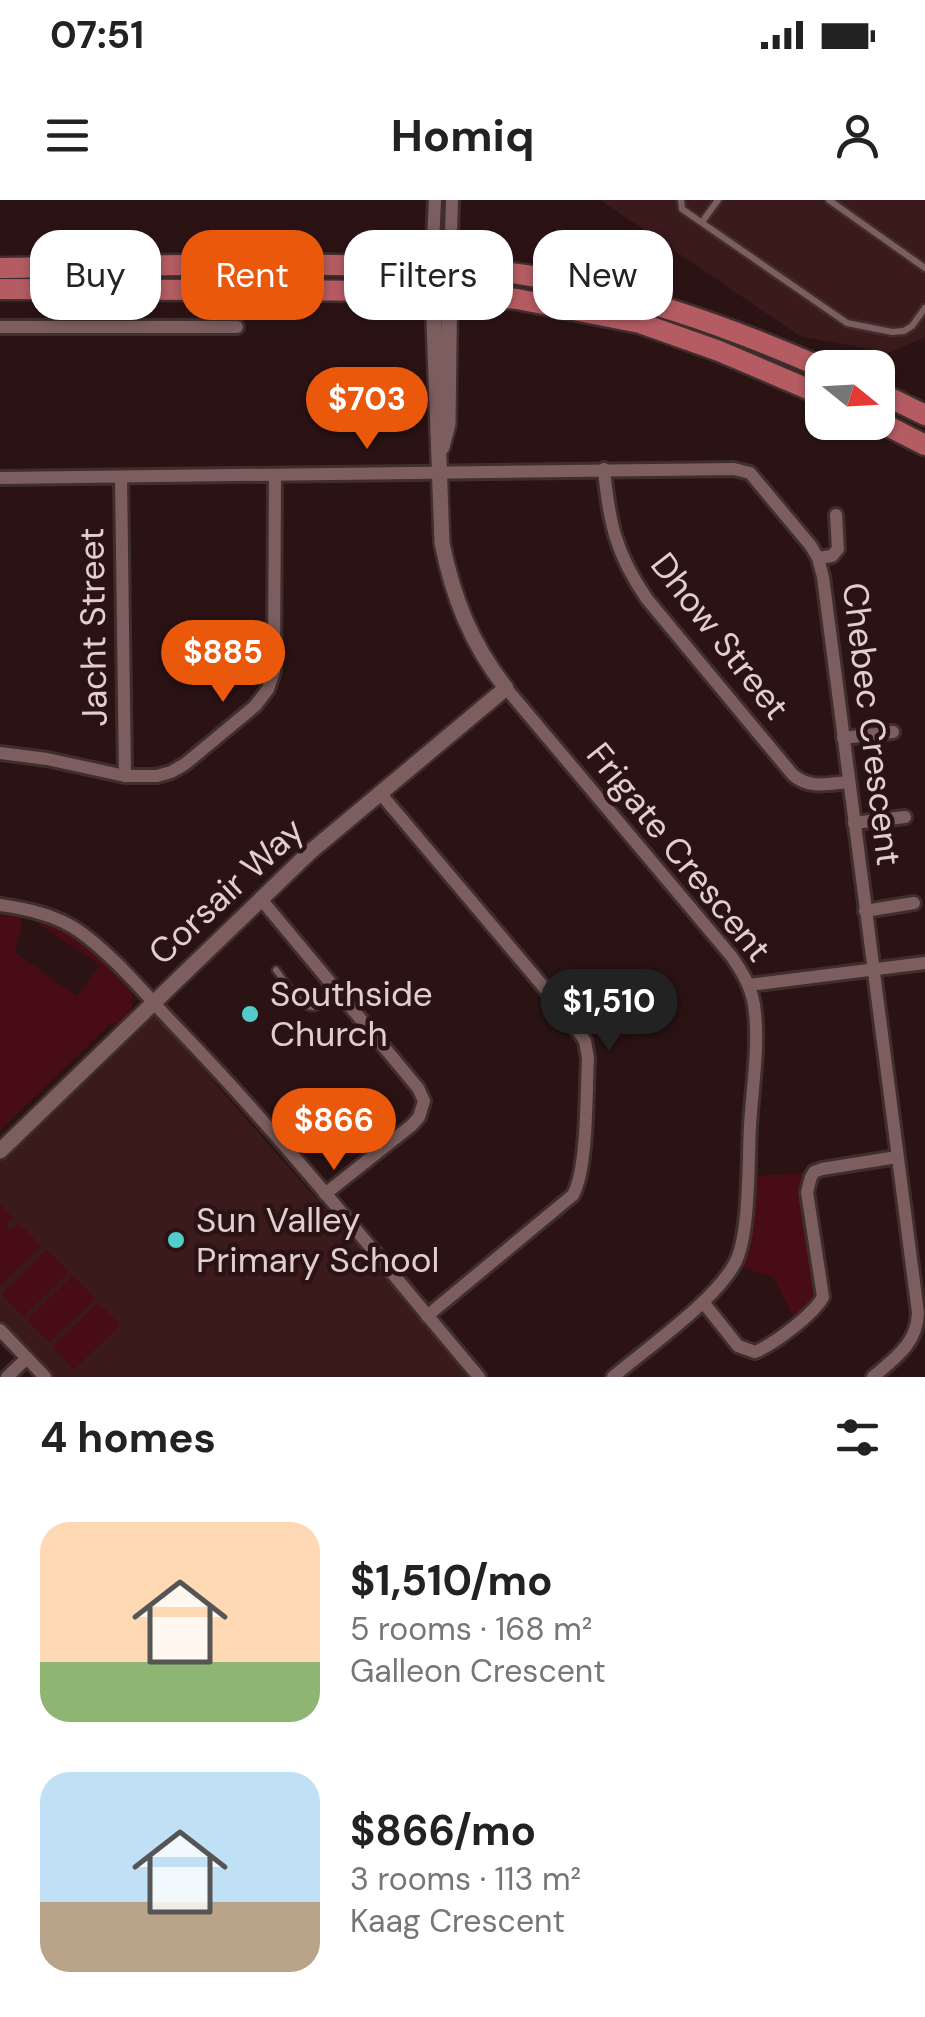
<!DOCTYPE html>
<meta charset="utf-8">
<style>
:root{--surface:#fff;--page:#f6f6f6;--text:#222;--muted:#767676;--accent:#ea580c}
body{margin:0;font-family:"DM Sans",sans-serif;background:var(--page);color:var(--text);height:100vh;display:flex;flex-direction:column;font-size:38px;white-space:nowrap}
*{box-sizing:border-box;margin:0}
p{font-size:32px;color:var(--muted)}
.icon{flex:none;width:55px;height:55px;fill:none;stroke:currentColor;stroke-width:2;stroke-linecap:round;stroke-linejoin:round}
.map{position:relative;height:1177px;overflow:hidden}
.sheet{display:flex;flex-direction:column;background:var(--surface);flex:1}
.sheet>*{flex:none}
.top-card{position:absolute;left:30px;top:30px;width:865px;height:90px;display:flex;gap:20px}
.needle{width:65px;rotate:108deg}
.tools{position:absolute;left:805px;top:150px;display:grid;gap:20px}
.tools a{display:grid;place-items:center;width:90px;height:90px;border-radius:20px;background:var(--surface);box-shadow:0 2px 8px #0004;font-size:50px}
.price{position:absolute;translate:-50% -85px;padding:0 22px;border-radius:35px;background:var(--accent);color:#fff;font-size:32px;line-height:65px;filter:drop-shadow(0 2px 5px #0008)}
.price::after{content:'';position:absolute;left:50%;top:60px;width:30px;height:22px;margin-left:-15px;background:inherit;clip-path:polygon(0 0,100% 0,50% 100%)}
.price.current{background:#222;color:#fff}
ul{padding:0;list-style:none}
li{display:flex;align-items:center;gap:30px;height:250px;padding:0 40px}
li span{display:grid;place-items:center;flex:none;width:280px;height:200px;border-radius:30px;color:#555}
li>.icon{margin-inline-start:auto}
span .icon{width:120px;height:120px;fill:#fffc;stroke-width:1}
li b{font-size:42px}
h2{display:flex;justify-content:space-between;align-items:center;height:120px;padding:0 40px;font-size:42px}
.pill{padding:0 35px;border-radius:30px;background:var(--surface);box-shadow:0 2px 8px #0004;font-size:35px;line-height:90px}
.pill.current{background:var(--accent);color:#fff}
.status{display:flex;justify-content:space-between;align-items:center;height:70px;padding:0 50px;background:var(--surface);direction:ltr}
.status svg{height:28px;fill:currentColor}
header{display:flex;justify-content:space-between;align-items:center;height:130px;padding:0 40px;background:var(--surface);font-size:45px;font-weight:700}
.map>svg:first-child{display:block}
</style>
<div class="status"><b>07:51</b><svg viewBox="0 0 49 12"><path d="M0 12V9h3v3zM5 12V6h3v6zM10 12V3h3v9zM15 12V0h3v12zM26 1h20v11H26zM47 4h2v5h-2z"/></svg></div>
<header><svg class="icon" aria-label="menu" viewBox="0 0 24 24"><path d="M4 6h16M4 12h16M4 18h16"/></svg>Homiq<svg class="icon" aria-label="person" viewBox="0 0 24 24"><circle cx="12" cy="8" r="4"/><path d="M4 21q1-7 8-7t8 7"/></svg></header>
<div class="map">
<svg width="925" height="1177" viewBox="0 0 925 1177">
<rect width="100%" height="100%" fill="#2b1314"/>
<g fill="#3a1a1b">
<polygon points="600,0 925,0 925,137 889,153 800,136"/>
<polygon points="150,809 473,1177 47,1177 0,1128 0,952"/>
</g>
<g fill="#480c14">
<path d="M 0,712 L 23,716 L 15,753 L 77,796 L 100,765 L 37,723 L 39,720 C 78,732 104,763 131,792 C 136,807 131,812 120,823 L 110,824 L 0,930 Z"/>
<polygon points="816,973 807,989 819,1098 795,1119 773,1077 734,1065 746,976"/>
<polygon points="0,1004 13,1018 6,1025 10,1030 19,1023 41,1046 0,1086"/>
<polygon points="47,1049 69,1072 23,1117 1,1094"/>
<polygon points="73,1075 95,1099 49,1143 27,1120"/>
<polygon points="98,1102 120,1125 74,1170 52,1147"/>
</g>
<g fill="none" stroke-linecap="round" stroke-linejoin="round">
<g stroke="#402e2f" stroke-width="11">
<g id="service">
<polyline points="681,0 682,9 847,123 892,132 904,131 912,126 925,108"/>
<polyline points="829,0 925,68"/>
<polyline points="702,22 718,0"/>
<path d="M 276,770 C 284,780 299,808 314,807 C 322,806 331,798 337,793"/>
</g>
</g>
<g stroke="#402e2f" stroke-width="18">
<g id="minor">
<polyline points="432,65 435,0"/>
<polyline points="450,66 452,0"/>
<polyline points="0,127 237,127"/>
<path d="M 604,269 C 609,323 616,354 647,399 L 793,575 C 810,589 827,584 848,582"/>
<polyline points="121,277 125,576"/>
<path d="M 0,278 L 734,269 L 750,273 L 811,346 L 818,358 L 823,377 L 918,1113 C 917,1144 895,1158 873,1177"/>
<polyline points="818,358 832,356 838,349 836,315"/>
<path d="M 506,488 L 732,757 C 742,772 751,786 754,805 C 760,844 752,887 750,927 C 748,960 750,1036 735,1063 C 715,1101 647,1148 613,1177"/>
<polyline points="843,538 893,532"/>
<polyline points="0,553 47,559 125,576 157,576 171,572 185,564 255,506 268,489 274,471 275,276"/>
<path d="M 380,593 L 569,817 L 585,841 L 588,858 C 586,891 588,968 573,995 L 427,1116"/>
<polyline points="854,623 905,617"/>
<polyline points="260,698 418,888 424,901 419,917 412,925 325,994"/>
<path d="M 0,705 C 27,709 56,715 79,731 C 117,758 149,799 181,832 C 286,941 381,1061 479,1177"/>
<polyline points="865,711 914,703"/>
<polyline points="749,785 925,763"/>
<path d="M 703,1102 L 738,1146 L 755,1152 C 774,1144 813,1115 823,1097 L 807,992 L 811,977 L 814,972 L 822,969 L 897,957"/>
<polyline points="0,1130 45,1177"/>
<polyline points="7,1177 27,1158"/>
</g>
</g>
<g stroke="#402e2f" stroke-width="20">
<g id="tertiary">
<polyline points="442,247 448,224 450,66"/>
<path d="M 0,951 L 310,652 L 506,488 C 471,444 453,397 442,343 L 432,65"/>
</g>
</g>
<g stroke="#402e2f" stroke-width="25">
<g id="primary">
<path d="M 0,68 C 112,66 224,63 335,65 C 399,66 462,65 525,75 C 629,91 727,126 823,168"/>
<polyline points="0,89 432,91 517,99 640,123 719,151 822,195"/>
<polyline points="878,192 925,215"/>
<polyline points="878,221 925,245"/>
</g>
</g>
<use href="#service" stroke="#7d5e5e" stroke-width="6"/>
<use href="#minor" stroke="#7d5e5e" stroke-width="12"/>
<use href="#tertiary" stroke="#7d5e5e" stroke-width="15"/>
<use href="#primary" stroke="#b45c62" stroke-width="20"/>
</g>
<g fill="#53cdcb" stroke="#2b1314" stroke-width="4">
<circle cx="250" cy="814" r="10"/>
<circle cx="176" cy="1040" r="10"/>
</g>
<g text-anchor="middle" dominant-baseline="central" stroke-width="9" stroke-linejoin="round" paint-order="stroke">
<g font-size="35" fill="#e1cfcf" stroke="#2b1314">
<text transform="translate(93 427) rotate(-91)">Jacht Street</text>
<text transform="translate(720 436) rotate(52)">Dhow Street</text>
<text transform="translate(872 524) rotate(83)">Chebec Crescent</text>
<text transform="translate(679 652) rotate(51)">Frigate Crescent</text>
<text transform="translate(226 691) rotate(-43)">Corsair Way</text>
</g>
<g font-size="35" fill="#e1cfcf" stroke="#2b1314" text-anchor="start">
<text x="270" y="794">Southside<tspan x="270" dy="40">Church</tspan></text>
<text x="196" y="1020">Sun Valley<tspan x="196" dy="40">Primary School</tspan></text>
</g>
</g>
</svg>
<div class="tools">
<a><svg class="needle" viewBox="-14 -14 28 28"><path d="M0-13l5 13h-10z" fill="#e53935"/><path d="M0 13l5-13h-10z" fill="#767676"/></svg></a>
</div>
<b class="price" style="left:367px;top:252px">$703</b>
<b class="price" style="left:223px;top:505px">$885</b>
<b class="price current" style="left:609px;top:854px">$1,510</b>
<b class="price" style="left:334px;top:973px">$866</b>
<div class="top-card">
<a class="pill">Buy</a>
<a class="pill current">Rent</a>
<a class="pill">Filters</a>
<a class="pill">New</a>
</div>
</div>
<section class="sheet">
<h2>4 homes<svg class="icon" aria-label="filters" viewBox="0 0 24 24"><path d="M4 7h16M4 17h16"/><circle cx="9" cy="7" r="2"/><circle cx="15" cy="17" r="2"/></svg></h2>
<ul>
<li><span style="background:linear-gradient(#ffd9b3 70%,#8fb573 0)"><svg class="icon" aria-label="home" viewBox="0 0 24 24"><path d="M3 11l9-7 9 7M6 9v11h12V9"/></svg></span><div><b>$1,510/mo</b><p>5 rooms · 168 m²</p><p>Galleon Crescent</p></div></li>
<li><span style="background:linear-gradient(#bfe0f5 65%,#b9a48a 0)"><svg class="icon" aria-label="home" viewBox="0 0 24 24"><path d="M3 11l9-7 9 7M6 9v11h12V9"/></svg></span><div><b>$866/mo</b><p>3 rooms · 113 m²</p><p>Kaag Crescent</p></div></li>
</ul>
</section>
